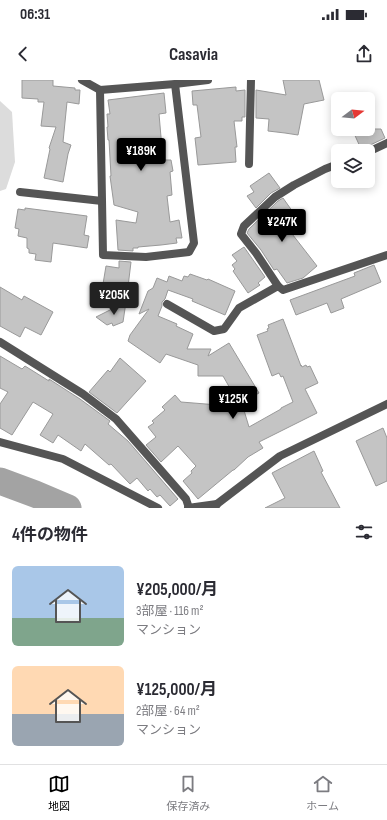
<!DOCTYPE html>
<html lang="ja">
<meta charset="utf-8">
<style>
:root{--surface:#fff;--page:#f7f7f7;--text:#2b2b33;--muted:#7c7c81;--line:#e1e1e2;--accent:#000}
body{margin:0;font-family:"Sofia Sans Condensed","Noto Sans JP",sans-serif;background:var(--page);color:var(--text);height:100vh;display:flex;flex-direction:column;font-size:15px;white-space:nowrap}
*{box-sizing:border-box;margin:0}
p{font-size:13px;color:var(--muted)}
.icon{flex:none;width:22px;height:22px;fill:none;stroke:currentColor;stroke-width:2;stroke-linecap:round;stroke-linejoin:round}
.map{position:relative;height:428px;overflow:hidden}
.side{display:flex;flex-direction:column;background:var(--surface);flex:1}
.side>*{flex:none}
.needle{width:26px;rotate:74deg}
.buttons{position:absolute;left:331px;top:12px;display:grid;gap:8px}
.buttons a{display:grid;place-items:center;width:44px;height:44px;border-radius:6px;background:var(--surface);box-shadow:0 2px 10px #0003;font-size:20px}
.price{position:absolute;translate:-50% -34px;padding:0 9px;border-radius:4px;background:var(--accent);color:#fff;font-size:13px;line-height:26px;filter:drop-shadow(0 1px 2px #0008)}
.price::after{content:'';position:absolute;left:50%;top:24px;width:12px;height:9px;margin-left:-6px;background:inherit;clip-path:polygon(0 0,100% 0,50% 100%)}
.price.selected{background:#222;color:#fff}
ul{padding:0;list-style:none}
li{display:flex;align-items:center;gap:12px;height:100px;padding:0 12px}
li span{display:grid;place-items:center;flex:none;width:112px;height:80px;border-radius:6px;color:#555}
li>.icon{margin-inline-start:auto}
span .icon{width:48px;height:48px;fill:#fffc;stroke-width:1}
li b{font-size:17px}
h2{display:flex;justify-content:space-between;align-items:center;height:48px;padding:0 12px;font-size:17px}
.status{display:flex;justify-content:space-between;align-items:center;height:28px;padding:0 20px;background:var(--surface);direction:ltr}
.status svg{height:11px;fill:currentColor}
header{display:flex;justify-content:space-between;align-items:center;height:52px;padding:0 12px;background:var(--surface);font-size:18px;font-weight:700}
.tabs{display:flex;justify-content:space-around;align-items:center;height:56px;border-top:1px solid var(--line);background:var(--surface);font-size:11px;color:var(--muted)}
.tabs a{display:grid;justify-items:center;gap:2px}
.tabs .selected{color:var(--accent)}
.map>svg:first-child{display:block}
</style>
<div class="status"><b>06:31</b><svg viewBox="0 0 49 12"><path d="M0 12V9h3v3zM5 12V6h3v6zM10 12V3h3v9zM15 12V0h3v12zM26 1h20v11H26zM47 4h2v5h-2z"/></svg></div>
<header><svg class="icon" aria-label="back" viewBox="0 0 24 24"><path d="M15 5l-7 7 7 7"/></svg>Casavia<svg class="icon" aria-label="share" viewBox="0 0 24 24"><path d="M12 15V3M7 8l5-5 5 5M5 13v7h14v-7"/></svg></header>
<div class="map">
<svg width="387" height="428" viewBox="0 0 387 428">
<rect width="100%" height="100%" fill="#fff"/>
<polygon fill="#dcdcdc" points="0,21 12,32 15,82 6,109 0,111"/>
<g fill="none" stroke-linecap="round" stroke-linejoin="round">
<polyline stroke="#a3a3a3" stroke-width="27" points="0,401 35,414 68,428"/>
</g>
<g fill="#c4c4c4" stroke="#999">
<polygon points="22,0 53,0 53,6 75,8 75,10 80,10 79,24 67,22 63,62 71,65 68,74 63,102 44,98 50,69 49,68 56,47 41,46 44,22 38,22 38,19 22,18"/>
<polygon points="283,0 319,0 324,20 304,24 298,55 285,53 268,51 269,39 256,38 256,10 286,15"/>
<polygon points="236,7 236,11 245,10 245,37 242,37 242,41 234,41 237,67 235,67 236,82 198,85 195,58 201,57 197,25 193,25 192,11"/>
<polygon points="164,13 166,33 159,34 163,80 171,80 173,91 170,92 172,115 167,116 170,142 179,140 182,158 176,158 177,163 161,165 138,167 138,168 133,168 133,171 118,170 116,140 136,143 138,132 114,125 110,96 111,96 109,60 108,60 107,47 108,47 107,34 110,34 108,20"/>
<polygon points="352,49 381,49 385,58 366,67 362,71"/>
<polygon points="269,93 280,108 271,113 256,128 247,116 254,112 250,106"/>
<polygon points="283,118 300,142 289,150 317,186 303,198 287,203 277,189 274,190 261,170 247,153 249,149 278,121"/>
<polygon points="25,128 87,136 84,155 89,156 87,168 53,163 51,182 35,180 36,174 29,173 29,169 27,168 27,158 18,156 19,149 15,148 18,129 25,130"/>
<polygon points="244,167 265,197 258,203 260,205 248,213 233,191 235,189 232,185 237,181 232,175"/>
<polygon points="119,181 131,182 127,215 121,214 120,207 103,204 106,186 119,188"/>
<polygon points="374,185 381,202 341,219 344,228 331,233 327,223 296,235 290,220 355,196 354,193"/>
<polygon points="190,194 207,200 208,199 235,211 225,235 192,221 193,219 168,210 165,219 162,222 162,226 158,236 177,244 176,246 193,254 187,269 211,269 208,276 229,263 259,313 239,324 223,296 198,296 198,285 166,274 160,283 128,261 130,255 149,229 139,234 148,211 153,208 157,198 167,202 169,196 182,201 184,196 188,197"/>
<polygon points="0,207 22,220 24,216 53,232 41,255 25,247 20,257 0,246"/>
<polygon points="126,222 123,242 113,246 112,243 107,245 96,237"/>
<polygon points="283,239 301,286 301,285 302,287 306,285 307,287 310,286 318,303 305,309 317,333 259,362 263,368 248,377 234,390 233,390 198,419 183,401 192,393 191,391 196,386 178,366 161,382 146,365 156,357 148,347 154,343 152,341 165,330 162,327 175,315 181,322 243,327 249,347 281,329 281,328 293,322 283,296 281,297 279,293 272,296 257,255 268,251 267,249 269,248 268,245"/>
<polygon points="0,276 22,289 25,286 49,301 49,299 80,319 110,341 108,344 128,361 178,419 170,426 160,415 157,417 150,409 148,411 137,398 130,404 111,384 109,385 85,364 81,371 58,355 53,363 40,355 53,334 33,322 12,355 0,348 0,324 8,312 0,308"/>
<polygon points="120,278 146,301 117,333 89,312 108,290 110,292"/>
<polygon points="383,348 387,358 387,401 376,406 356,361"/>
<polygon points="314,371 323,391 321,392 340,428 265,428 285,418 272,393"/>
</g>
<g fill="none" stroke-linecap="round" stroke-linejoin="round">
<g stroke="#555" stroke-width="8">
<polyline points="82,0 100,10 175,4 208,0"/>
<polyline points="100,10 103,175 146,177 189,172 194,163 175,4"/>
<polyline points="368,72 387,63"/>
<polyline points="249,84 251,0"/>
<polyline points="20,112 102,121"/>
<polyline points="278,206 256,173 241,154 244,146 275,117 294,105 325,89 338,84"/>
<polyline points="167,224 214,251 224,249 239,228 278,206 283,210 387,175"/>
<polyline points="0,262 83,314 116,339 186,419 189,428"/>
<polyline points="0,362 63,379 158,428"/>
<polyline points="188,428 217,424"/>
<polyline points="215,428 217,424 280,376 387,324"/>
</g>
</g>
</svg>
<div class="buttons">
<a><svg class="needle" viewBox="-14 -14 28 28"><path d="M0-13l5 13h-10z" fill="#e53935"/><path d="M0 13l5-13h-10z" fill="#7c7c81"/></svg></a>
<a><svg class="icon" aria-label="layers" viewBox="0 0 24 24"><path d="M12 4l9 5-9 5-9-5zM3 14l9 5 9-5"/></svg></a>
</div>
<b class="price" style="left:141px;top:92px">¥189K</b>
<b class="price" style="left:282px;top:163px">¥247K</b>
<b class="price selected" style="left:114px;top:236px">¥205K</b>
<b class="price" style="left:233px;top:340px">¥125K</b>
</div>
<section class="side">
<h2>4件の物件<svg class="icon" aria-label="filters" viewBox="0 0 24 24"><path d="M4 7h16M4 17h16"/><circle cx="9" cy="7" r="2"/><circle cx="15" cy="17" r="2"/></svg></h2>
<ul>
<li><span style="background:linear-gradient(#a9c7e8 65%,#7fa58c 0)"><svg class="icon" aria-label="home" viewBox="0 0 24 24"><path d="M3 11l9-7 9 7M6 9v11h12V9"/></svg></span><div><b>¥205,000/月</b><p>3部屋 · 116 m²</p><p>マンション</p></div></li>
<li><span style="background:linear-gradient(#ffd9b3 60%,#9aa5b1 0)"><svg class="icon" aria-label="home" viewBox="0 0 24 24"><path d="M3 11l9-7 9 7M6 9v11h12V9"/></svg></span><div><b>¥125,000/月</b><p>2部屋 · 64 m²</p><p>マンション</p></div></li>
</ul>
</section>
<nav class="tabs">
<a class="selected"><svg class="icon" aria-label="map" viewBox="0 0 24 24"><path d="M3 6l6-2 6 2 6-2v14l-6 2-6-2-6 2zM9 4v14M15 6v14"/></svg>地図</a>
<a><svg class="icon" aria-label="saved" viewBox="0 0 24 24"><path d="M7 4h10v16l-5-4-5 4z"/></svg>保存済み</a>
<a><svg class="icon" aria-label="home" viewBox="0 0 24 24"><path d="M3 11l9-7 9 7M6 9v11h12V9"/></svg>ホーム</a>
</nav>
